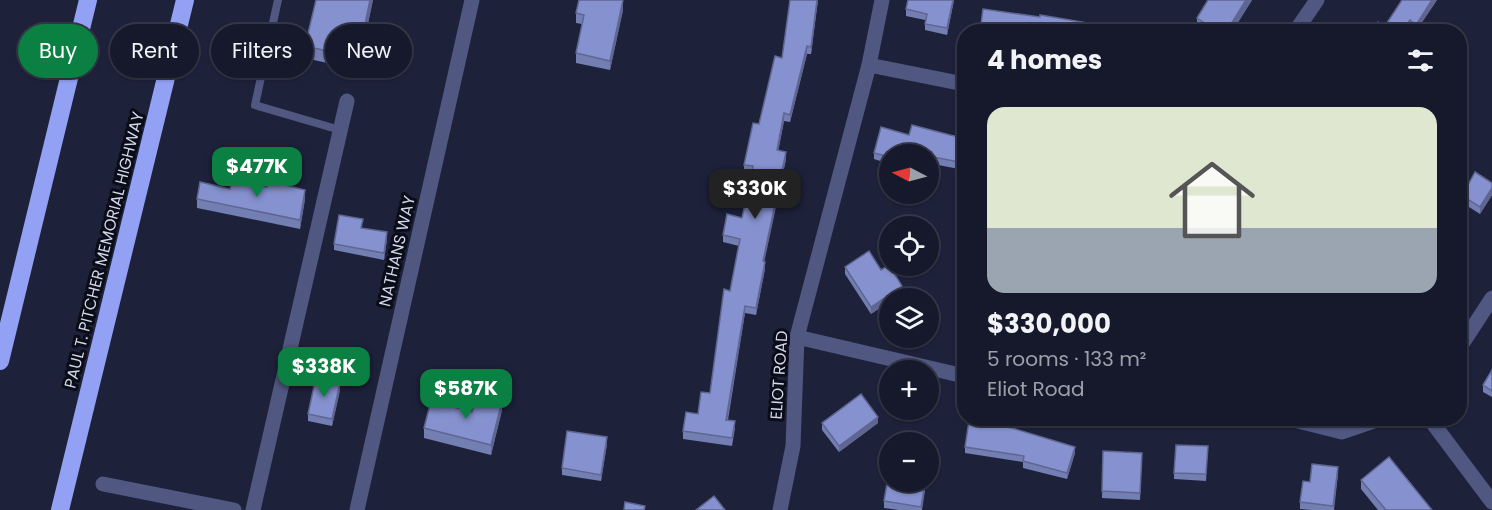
<!DOCTYPE html>
<meta charset="utf-8">
<style>
:root{--surface:#16192c;--page:#232638;--text:#f1f3f6;--muted:#9ea0a9;--line:#353848;--accent:#0b8043}
body{margin:0;font-family:Poppins,sans-serif;background:var(--page);color:var(--text);height:100vh;display:flex;flex-direction:column;font-size:22px;white-space:nowrap}
*{box-sizing:border-box;margin:0}
p{font-size:20px;color:var(--muted)}
.icon{flex:none;width:33px;height:33px;fill:none;stroke:currentColor;stroke-width:2;stroke-linecap:round;stroke-linejoin:round}
.map{position:relative;flex:1;overflow:hidden}
.details{position:absolute;left:957px;top:24px;width:510px;height:402px;display:flex;flex-direction:column;background:var(--surface);border-radius:24px;box-shadow:0 2px 4px #0004,0 0 0 2px var(--line)}
.details>*{flex:none}
.top-card{position:absolute;left:18px;top:24px;width:570px;height:54px;display:flex;gap:12px}
.needle{width:39px;rotate:276deg}
.fabs{position:absolute;left:879px;top:144px;display:grid;gap:12px}
.fabs a{display:grid;place-items:center;width:60px;height:60px;border-radius:50%;background:var(--surface);box-shadow:0 2px 4px #0004,0 0 0 2px var(--line);font-size:30px}
.price{position:absolute;translate:-50% -51px;padding:0 14px;border-radius:12px;background:var(--accent);color:#fff;font-size:20px;line-height:39px;filter:drop-shadow(0 2px 3px #0008)}
.price::after{content:'';position:absolute;left:50%;top:36px;width:18px;height:14px;margin-left:-9px;background:inherit;clip-path:polygon(0 0,100% 0,50% 100%)}
.price.active{background:#222;color:#fff}
ul{padding:0;list-style:none}
li{display:grid;align-content:center;gap:12px;height:318px;padding:0 30px}
li+li{border-top:2px solid var(--line)}
li span{display:grid;place-items:center;height:186px;border-radius:18px;color:#555}
li>.icon{margin-inline-start:auto}
span .icon{width:108px;height:108px;fill:#fffc;stroke-width:1}
li b{font-size:26px}
h2{display:flex;justify-content:space-between;align-items:center;height:72px;padding:0 30px;font-size:26px}
.pill{padding:0 21px;border-radius:27px;background:var(--surface);box-shadow:0 2px 4px #0004,0 0 0 2px var(--line);font-size:21px;line-height:54px}
.pill.active{background:var(--accent);color:#fff}
.map>svg:first-child{display:block}
</style>
<div class="map">
<svg width="1492" height="510" viewBox="0 0 1492 510">
<rect width="100%" height="100%" fill="#1d213a"/>
<g fill="none" stroke-linecap="round" stroke-linejoin="round">
<polyline stroke="#505781" stroke-width="8" points="278,0 255,105 340,130"/>
<g stroke="#505781" stroke-width="15">
<polyline points="1295,32 1317,0"/>
<polyline points="869,65 964,84"/>
<polyline points="797,337 964,376"/>
<polyline points="1460,347 1492,298"/>
<polyline points="1286,418 1342,432 1383,418"/>
<polyline points="1429,418 1492,502"/>
<polyline points="103,484 234,510"/>
<polyline points="253,510 347,101"/>
<polyline points="357,510 472,0"/>
<polyline points="780,510 793,446 797,337 869,65 882,0"/>
</g>
<g stroke="#92a1f4" stroke-width="18">
<polyline points="0,361 88,0"/>
<polyline points="60,510 185,0"/>
</g>
</g>
<g fill="#737eb2">
<polygon points="373,0 358,70 305,58 305,46"/>
<polygon points="818,0 811,54 807,54 790,122 784,121 778,151 786,159 764,261 765,269 756,315 745,313 728,420 735,428 732,446 683,439 683,431 698,414 710,393 730,291 739,246 723,242 723,235 742,218 752,173 744,172 744,165 782,58"/>
<polygon points="954,0 947,35 925,30 925,20 906,16 906,9"/>
<polygon points="1252,0 1232,32 1203,32 1197,28 1197,18"/>
<polygon points="1437,0 1416,31 1410,27 1407,32 1373,32"/>
<polygon points="623,10 610,70 576,63 576,53 582,24 576,23 576,13"/>
<polygon points="909,135 950,135 964,138 964,170 928,163 928,154 890,154 890,164 874,159 874,153"/>
<polygon points="1460,180 1468,185 1492,183 1492,195 1480,214 1469,207 1461,219 1460,218"/>
<polygon points="230,189 305,199 300,229 197,208 197,199"/>
<polygon points="363,228 387,239 384,260 334,250 334,244"/>
<polygon points="845,267 881,270 902,293 871,314 845,274"/>
<polygon points="1492,370 1492,397 1483,392 1483,385"/>
<polygon points="340,390 332,426 308,421 308,414"/>
<polygon points="502,410 491,455 424,438 424,428 472,412"/>
<polygon points="822,423 878,423 839,452 822,430"/>
<polygon points="607,444 601,481 562,475 562,468"/>
<polygon points="1208,446 1206,481 1174,479 1174,473"/>
<polygon points="965,447 1075,453 1067,479 1023,468 1023,462 965,453"/>
<polygon points="1103,451 1142,453 1140,500 1102,498"/>
<polygon points="1338,474 1334,510 1311,510 1300,509 1300,502 1310,482"/>
<polygon points="1361,480 1432,510 1378,510 1361,489"/>
<polygon points="925,490 922,510 899,510 884,508 884,501"/>
</g>
<g fill="#5e6691">
<polygon points="370,0 373,0 358,70 358,58"/>
<polygon points="623,0 623,10 610,70 610,61"/>
<polygon points="817,0 818,0 811,54 811,47"/>
<polygon points="953,0 954,0 947,35 947,28"/>
<polygon points="1246,0 1252,0 1232,32 1226,32"/>
<polygon points="1432,0 1437,0 1416,31 1416,25"/>
<polygon points="1410,20 1410,27 1407,32 1403,32"/>
<polygon points="807,46 807,54 790,122 790,115"/>
<polygon points="784,113 784,121 777,158 777,150"/>
<polygon points="786,152 786,159 782,179 763,268 763,261"/>
<polygon points="1492,188 1492,195 1480,214 1480,207"/>
<polygon points="305,190 305,199 300,229 300,220"/>
<polygon points="1469,200 1469,207 1461,219 1461,212"/>
<polygon points="387,232 387,239 384,260 384,253"/>
<polygon points="765,262 765,269 756,315 756,308"/>
<polygon points="902,286 902,293 894,298 890,298 890,301 871,314 871,307"/>
<polygon points="745,306 745,313 726,427 726,420"/>
<polygon points="340,383 340,390 332,426 332,419"/>
<polygon points="502,401 502,410 491,455 491,445"/>
<polygon points="878,417 878,423 839,452 839,446"/>
<polygon points="607,437 607,444 601,481 601,475"/>
<polygon points="1075,447 1075,453 1067,479 1067,473"/>
<polygon points="1338,467 1338,474 1333,510 1333,506"/>
<polygon points="925,483 925,490 921,510 921,507"/>
</g>
<g fill="#8692cf" stroke="#5e6691" stroke-width="1.5">
<polygon points="316,0 370,0 358,58 305,46"/>
<polygon points="579,0 623,0 610,61 576,53 584,15 576,13"/>
<polygon points="790,0 817,0 811,47 807,46 790,115 784,113 777,150 786,152 763,261 765,262 756,308 745,306 726,420 735,421 732,438 683,431 686,412 698,414 701,392 710,393 724,289 730,291 740,239 723,235 727,214 742,218 753,166 744,165 753,123 759,124 775,56 782,58"/>
<polygon points="908,0 953,0 947,28 925,24 927,14 906,9"/>
<polygon points="1208,0 1246,0 1226,32 1218,32 1197,18"/>
<polygon points="1402,0 1432,0 1416,25 1410,20 1403,32 1373,32 1378,22 1385,26"/>
<polygon points="983,9 1040,17 1040,15 1094,24 1093,32 980,32"/>
<polygon points="912,125 950,135 964,138 964,163 928,156 928,154 890,154 890,157 874,153 881,127 909,135"/>
<polygon points="1475,172 1492,183 1492,188 1480,207 1469,200 1461,212 1460,211 1460,180 1468,185"/>
<polygon points="232,180 267,187 268,181 305,190 300,220 197,199 200,182 230,189"/>
<polygon points="339,215 363,219 361,228 387,232 384,253 334,244"/>
<polygon points="869,251 881,270 889,265 902,286 871,307 845,267"/>
<polygon points="1492,370 1492,391 1483,385"/>
<polygon points="316,377 340,383 332,419 308,414"/>
<polygon points="861,394 878,417 839,446 822,423"/>
<polygon points="477,395 502,401 491,445 424,428 431,401 472,412"/>
<polygon points="969,421 1012,428 1075,447 1067,473 1023,461 1024,456 965,447"/>
<polygon points="567,431 607,437 601,475 562,468"/>
<polygon points="1176,445 1208,446 1206,474 1174,473"/>
<polygon points="1103,451 1142,453 1140,493 1102,491"/>
<polygon points="1389,457 1432,510 1386,510 1361,480"/>
<polygon points="1312,464 1338,467 1333,506 1300,502 1303,481 1310,482"/>
<polygon points="888,478 890,478 890,482 913,482 925,483 921,507 884,501"/>
<polygon points="714,496 725,510 696,510"/>
<polygon points="625,502 645,506 644,510 624,510"/>
</g>
<g text-anchor="middle" dominant-baseline="central" stroke-width="6" stroke-linejoin="round" paint-order="stroke">
<g font-size="16" fill="#d4d8ea" stroke="#0a0c17">
<text transform="translate(104 250) rotate(-76)">PAUL T. PITCHER MEMORIAL HIGHWAY</text>
<text transform="translate(397 251) rotate(-77)">NATHANS WAY</text>
<text transform="translate(779 375) rotate(-86)">ELIOT ROAD</text>
</g>
</g>
</svg>
<div class="fabs">
<a><svg class="needle" viewBox="-14 -14 28 28"><path d="M0-13l5 13h-10z" fill="#e53935"/><path d="M0 13l5-13h-10z" fill="#9ea0a9"/></svg></a>
<a><svg class="icon" aria-label="locate" viewBox="0 0 24 24"><circle cx="12" cy="12" r="6"/><path d="M12 2v4M12 18v4M2 12h4M18 12h4"/></svg></a>
<a><svg class="icon" aria-label="layers" viewBox="0 0 24 24"><path d="M12 4l9 5-9 5-9-5zM3 14l9 5 9-5"/></svg></a>
<a>+</a>
<a>−</a>
</div>
<b class="price" style="left:257px;top:198px">$477K</b>
<b class="price active" style="left:755px;top:220px">$330K</b>
<b class="price" style="left:324px;top:398px">$338K</b>
<b class="price" style="left:466px;top:420px">$587K</b>
<div class="top-card">
<a class="pill active">Buy</a>
<a class="pill">Rent</a>
<a class="pill">Filters</a>
<a class="pill">New</a>
</div>
<section class="details">
<h2>4 homes<svg class="icon" aria-label="filters" viewBox="0 0 24 24"><path d="M4 7h16M4 17h16"/><circle cx="9" cy="7" r="2"/><circle cx="15" cy="17" r="2"/></svg></h2>
<ul>
<li><span style="background:linear-gradient(#dfe7d0 65%,#9aa5b1 0)"><svg class="icon" aria-label="home" viewBox="0 0 24 24"><path d="M3 11l9-7 9 7M6 9v11h12V9"/></svg></span><div><b>$330,000</b><p>5 rooms · 133 m²</p><p>Eliot Road</p></div></li>
</ul>
</section>
</div>
